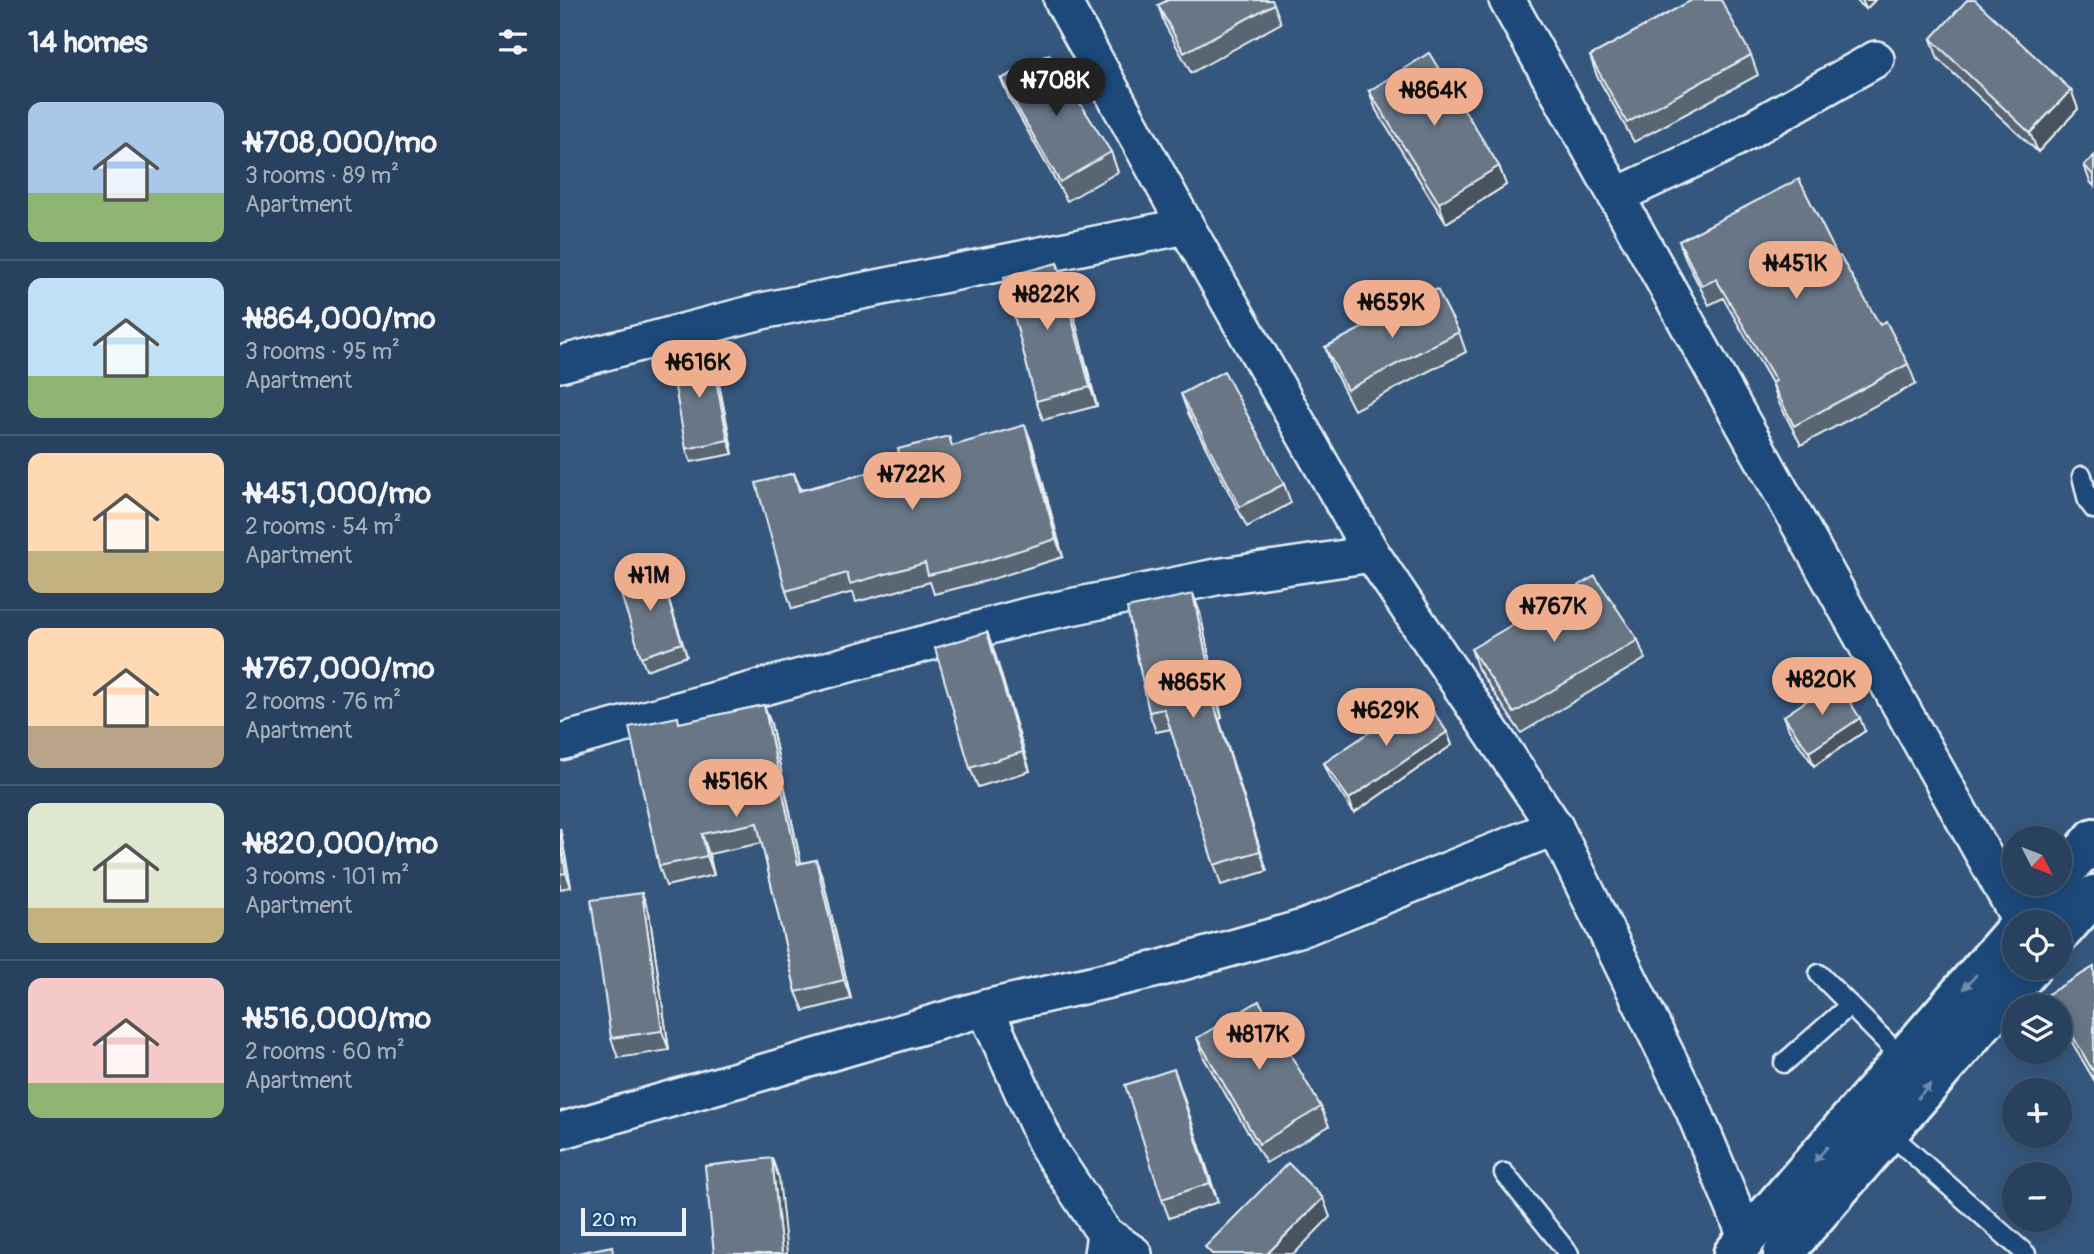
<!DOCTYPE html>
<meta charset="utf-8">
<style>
:root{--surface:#28415e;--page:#344c67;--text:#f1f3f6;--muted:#a5afbc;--line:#445a73;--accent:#eead8d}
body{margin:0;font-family:Pangolin,sans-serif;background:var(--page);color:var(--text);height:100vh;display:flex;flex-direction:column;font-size:26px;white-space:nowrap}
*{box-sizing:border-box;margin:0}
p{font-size:23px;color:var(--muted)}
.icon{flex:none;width:38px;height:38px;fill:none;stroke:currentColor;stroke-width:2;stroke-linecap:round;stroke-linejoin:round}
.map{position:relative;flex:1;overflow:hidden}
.sheet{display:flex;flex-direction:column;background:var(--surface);width:560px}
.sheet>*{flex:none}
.needle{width:46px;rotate:132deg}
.tools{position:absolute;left:1442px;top:826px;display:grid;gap:14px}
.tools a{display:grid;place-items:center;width:70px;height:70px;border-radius:50%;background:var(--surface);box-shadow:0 4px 18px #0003,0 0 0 2px var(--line);font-size:35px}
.scale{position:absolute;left:21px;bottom:18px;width:105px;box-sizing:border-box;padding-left:7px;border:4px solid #e8f1f8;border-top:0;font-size:19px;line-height:24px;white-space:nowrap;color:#e8f1f8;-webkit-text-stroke:5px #1f4a7a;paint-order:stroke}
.price{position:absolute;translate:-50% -60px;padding:0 16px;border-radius:24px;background:var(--accent);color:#111;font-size:23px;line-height:46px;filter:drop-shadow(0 2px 4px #0008)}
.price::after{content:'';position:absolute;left:50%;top:42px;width:21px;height:16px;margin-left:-10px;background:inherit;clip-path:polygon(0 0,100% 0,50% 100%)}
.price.current{background:#222;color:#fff}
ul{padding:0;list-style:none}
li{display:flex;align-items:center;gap:21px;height:175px;padding:0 28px}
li+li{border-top:2px solid var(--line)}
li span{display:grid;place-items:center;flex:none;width:196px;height:140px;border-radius:14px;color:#555}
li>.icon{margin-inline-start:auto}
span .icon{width:84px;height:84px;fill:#fffc;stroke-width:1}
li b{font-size:30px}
h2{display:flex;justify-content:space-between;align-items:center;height:84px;padding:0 28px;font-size:30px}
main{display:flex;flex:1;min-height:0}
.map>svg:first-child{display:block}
</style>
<main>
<section class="sheet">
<h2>14 homes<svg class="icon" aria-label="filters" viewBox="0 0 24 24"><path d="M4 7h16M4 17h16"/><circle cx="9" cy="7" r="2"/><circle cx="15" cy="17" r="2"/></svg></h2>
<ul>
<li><span style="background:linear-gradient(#a9c7e8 65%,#8fb573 0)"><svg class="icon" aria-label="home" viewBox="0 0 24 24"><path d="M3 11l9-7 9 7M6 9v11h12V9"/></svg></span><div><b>₦708,000/mo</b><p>3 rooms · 89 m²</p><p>Apartment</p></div></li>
<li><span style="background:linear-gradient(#bfe0f5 70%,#8fb573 0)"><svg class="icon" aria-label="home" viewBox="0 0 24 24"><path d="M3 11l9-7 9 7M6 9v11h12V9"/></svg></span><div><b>₦864,000/mo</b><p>3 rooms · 95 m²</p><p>Apartment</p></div></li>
<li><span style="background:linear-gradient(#ffd9b3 70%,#c2b280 0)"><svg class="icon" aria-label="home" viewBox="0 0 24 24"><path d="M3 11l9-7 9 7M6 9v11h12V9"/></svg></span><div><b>₦451,000/mo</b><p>2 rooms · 54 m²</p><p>Apartment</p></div></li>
<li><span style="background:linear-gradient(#ffd9b3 70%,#b9a48a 0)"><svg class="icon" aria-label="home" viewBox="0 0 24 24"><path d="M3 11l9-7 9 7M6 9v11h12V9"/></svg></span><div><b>₦767,000/mo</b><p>2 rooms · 76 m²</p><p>Apartment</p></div></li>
<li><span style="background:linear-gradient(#dfe7d0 75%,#c2b280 0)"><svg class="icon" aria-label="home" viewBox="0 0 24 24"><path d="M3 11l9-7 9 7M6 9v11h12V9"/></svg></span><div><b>₦820,000/mo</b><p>3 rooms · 101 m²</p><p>Apartment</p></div></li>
<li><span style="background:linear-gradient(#f6c9c9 75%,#8fb573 0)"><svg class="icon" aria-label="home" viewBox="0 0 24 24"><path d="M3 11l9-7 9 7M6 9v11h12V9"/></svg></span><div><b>₦516,000/mo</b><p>2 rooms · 60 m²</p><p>Apartment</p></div></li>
</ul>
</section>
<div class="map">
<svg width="1534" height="1254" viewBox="0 0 1534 1254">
<rect width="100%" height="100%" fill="#35577e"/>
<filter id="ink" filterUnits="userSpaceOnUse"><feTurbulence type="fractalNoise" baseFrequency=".0143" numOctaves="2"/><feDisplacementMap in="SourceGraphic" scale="14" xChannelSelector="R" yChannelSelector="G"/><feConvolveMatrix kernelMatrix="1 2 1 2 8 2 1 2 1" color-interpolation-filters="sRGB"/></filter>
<g filter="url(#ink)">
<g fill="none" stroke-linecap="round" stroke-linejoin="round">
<g stroke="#e8f1f8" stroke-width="23">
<g id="service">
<polyline points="1522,476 1528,501 1534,509"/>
<polyline points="1259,974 1343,1059"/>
<polyline points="1224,1063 1290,1005"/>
<polyline points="1328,1132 1466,1254"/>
<polyline points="944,1173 1009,1254"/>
</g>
</g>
<g stroke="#e8f1f8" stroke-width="40">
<g id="minor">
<polyline points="502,0 626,226 812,554 995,827 1133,1109 1187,1239"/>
<polyline points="947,0 1461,922"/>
<polyline points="1056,196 1158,148 1316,59"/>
<polyline points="0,364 202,311 626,226"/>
<polyline points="0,742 467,616 656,577 812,554"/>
<polyline points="425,1008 488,1148 545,1234 542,1254"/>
<polyline points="0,1131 425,1008 598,969 746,927 995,827"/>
<polyline points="545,1234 574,1254"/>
</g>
</g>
<g stroke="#e8f1f8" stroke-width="44">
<g id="tertiary">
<polyline points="1500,878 1534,838"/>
<polyline points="1461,922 1495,884"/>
<polyline points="1500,934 1534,895"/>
<polyline points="1173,1254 1454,931"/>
<polyline points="1223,1254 1471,968"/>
</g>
</g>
<use href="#service" stroke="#1f4a7a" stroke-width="18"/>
<use href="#minor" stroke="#1f4a7a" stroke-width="35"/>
<use href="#tertiary" stroke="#1f4a7a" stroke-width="38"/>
</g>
<g fill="#596573" stroke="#e8f1f8" stroke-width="2">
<polygon points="1296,0 1315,0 1306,9"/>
<polygon points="714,4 721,23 631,73 605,25 598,5"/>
<polygon points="1371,39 1511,90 1518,109 1478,152 1378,59"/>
<polygon points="1191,55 1198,75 1074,142 1037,76 1030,56"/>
<polygon points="441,79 551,152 558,172 507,201 449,98"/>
<polygon points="809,91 939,166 946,185 886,223 816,110"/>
<polygon points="1534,156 1534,186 1530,182 1524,165"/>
<polygon points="1119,241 1278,257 1320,325 1348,364 1356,384 1241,445 1219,403 1212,383 1163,298 1149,305 1126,260"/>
<polygon points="505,282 537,406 483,420 476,401"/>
<polygon points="899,332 906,352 794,410 772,367 765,347"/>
<polygon points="150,351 155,364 173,454 131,462 126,449"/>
<polygon points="621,394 724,484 731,503 687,527 628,413"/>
<polygon points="472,443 503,557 426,581 374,594 370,582 296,602 293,592 232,609 226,591 234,473 241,490 342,464 393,446"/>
<polygon points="103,582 127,656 86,670 81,657"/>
<polygon points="633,594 640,613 662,718 659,719 707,871 661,885 611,729 596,732 589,712"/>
<polygon points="427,632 434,651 470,771 418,787 410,768"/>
<polygon points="1078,640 1085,659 961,733 918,669 911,649"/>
<polygon points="204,705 211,724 241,863 256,860 263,879 291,999 244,1011 236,992 202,843 149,854 154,875 106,886 99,866 120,723"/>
<polygon points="1224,716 1305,731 1254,766 1229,730"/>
<polygon points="887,732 892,745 794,813 769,776 764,763"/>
<polygon points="0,828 11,887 0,889"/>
<polygon points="89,912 109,1050 58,1058 51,1038"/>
<polygon points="1534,967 1534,1080 1500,1022 1500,1006 1492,1006 1488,994"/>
<polygon points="637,1038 761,1107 769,1126 706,1163 644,1058"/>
<polygon points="614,1069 658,1202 609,1218 602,1199"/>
</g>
<g fill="#48535e" stroke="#e8f1f8" stroke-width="2">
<polygon points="1302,0 1315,0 1306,9"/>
<polygon points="1511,90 1518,109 1478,152 1470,133"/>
<polygon points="939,166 946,185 886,223 879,203"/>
<polygon points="497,263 505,282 537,406 530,387"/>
<polygon points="150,351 155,364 173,454 168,440"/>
<polygon points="465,425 472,443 503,557 496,539"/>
<polygon points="633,594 640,613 662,718 655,698"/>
<polygon points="427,632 434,651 470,771 463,752"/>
<polygon points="652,699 659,719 707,871 700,851"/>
<polygon points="204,705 211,724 245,883 238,864"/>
<polygon points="1300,718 1305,731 1254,766 1249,752"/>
<polygon points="887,732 892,745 794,813 789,799"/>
<polygon points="0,828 11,887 6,873 0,841"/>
<polygon points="142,834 149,854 154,875 147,856"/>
<polygon points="256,860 263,879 291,999 284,980"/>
<polygon points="82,893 89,912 109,1050 102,1031"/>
<polygon points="614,1069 621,1089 658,1202 650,1183"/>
<polygon points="212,1158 219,1178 227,1254 222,1254"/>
<polygon points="763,1198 770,1217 734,1254 707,1254"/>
</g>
<g fill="#677686" stroke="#e8f1f8" stroke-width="2">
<polygon points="608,0 712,0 714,4 624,53 598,5"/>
<polygon points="1132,0 1161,0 1191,55 1067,123 1030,56"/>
<polygon points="1407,0 1415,0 1511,90 1470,133 1371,39"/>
<polygon points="869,53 939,166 879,203 809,91"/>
<polygon points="489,54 551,152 500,182 441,79"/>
<polygon points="1534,156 1534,176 1524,165"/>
<polygon points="1239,179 1278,257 1280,256 1320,325 1326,321 1348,364 1234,426 1212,383 1216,381 1156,279 1142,286 1119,241"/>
<polygon points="497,263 530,387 476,401 444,277"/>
<polygon points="877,289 899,332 787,390 765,347"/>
<polygon points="150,351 168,440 126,449 110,359"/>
<polygon points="664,371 724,484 680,507 621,394"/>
<polygon points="465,425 496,539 419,563 368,575 365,563 290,584 287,573 226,591 196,483 234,473 239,491 342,464 338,449 389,436 392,446"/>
<polygon points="98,568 122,643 81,657 57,582"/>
<polygon points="1035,576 1078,640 954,713 911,649"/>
<polygon points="633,594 655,698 652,699 700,851 654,865 604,709 589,712 567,608"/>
<polygon points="427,632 463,752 410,768 375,648"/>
<polygon points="1276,681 1300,718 1249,752 1224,716"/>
<polygon points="863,696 887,732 789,799 764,763"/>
<polygon points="204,705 238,864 256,860 284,980 236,992 197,823 142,834 147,856 99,866 69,727 118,717 119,723"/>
<polygon points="0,841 6,873 0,874"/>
<polygon points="82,893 102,1031 51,1038 31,900"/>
<polygon points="1534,967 1534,1073 1500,1014 1500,1006 1495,1006 1488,994"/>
<polygon points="699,1001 761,1107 699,1144 637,1038"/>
<polygon points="614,1069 650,1183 602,1199 565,1085"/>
<polygon points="212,1158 222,1254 154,1254 145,1166"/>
<polygon points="728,1163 763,1198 707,1254 652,1254 645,1247"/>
<polygon points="52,1246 53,1254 13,1254"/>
</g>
<defs><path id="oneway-solid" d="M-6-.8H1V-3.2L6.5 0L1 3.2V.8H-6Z" transform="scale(1.75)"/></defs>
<g fill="#6f8dac">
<use href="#oneway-solid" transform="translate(1410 982) rotate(131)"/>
<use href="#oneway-solid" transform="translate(1364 1091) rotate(-49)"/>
<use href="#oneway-solid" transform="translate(1261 1154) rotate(131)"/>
</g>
</g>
</svg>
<div class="tools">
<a><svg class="needle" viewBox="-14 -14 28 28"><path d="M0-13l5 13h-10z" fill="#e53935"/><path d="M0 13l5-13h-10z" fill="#a5afbc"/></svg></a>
<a><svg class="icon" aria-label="locate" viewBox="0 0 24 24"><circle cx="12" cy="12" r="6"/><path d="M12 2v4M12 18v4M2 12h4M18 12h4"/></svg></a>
<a><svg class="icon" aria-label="layers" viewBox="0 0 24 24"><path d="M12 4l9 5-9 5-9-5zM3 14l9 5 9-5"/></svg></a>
<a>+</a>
<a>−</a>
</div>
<div class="scale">20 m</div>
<b class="price current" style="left:496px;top:118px">₦708K</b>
<b class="price" style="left:874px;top:128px">₦864K</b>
<b class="price" style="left:1236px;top:301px">₦451K</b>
<b class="price" style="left:487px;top:332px">₦822K</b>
<b class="price" style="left:832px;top:340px">₦659K</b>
<b class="price" style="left:139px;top:400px">₦616K</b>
<b class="price" style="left:352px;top:512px">₦722K</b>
<b class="price" style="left:90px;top:613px">₦1M</b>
<b class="price" style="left:994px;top:644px">₦767K</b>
<b class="price" style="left:1262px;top:717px">₦820K</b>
<b class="price" style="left:633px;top:720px">₦865K</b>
<b class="price" style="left:826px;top:748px">₦629K</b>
<b class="price" style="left:176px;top:819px">₦516K</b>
<b class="price" style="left:699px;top:1072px">₦817K</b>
</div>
</main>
